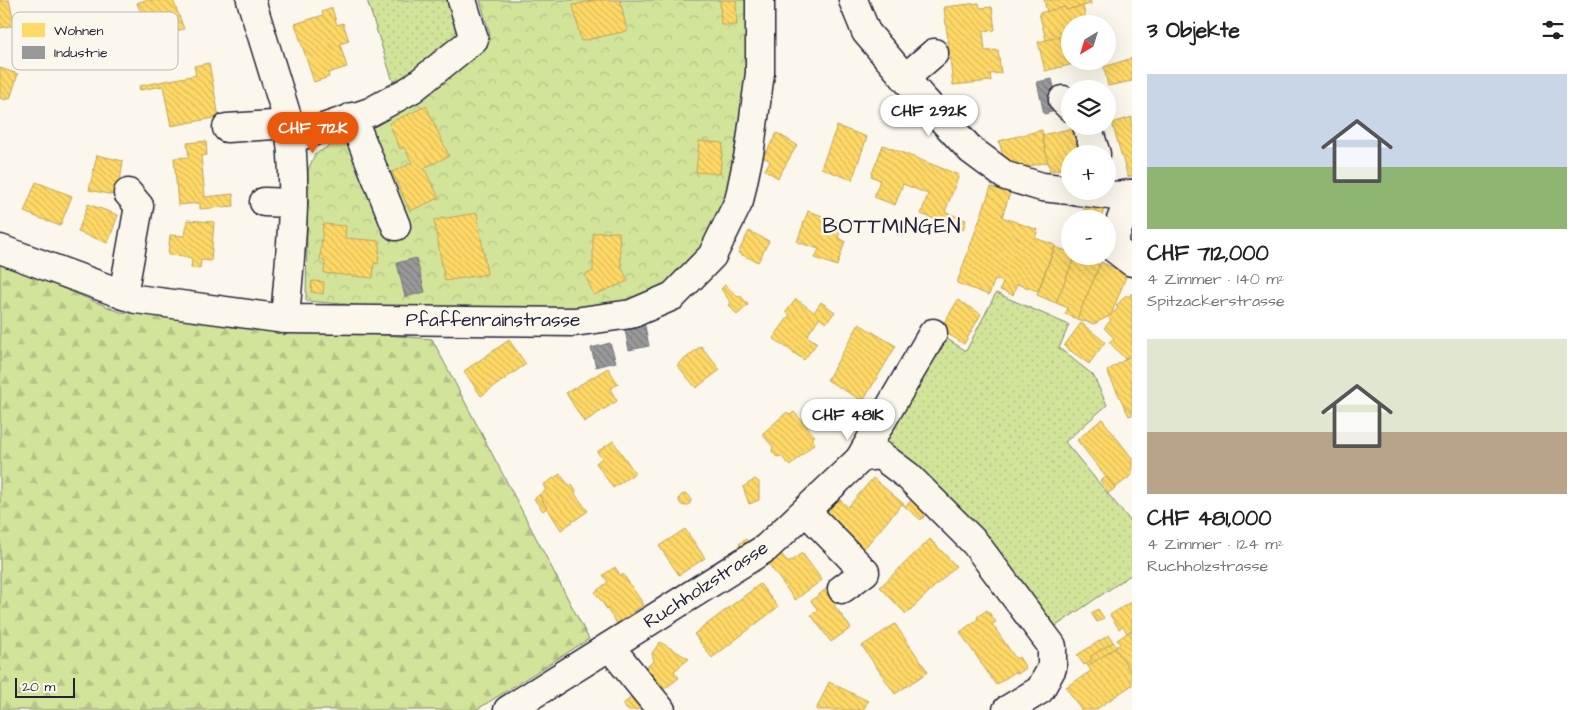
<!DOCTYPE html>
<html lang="de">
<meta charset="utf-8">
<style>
:root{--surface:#fff;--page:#f2f2f2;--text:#222;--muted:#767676;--accent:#ea580c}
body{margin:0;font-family:"Architects Daughter",sans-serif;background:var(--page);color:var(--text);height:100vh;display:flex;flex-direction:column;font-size:19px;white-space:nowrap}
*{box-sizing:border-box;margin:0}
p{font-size:16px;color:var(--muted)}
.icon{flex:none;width:28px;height:28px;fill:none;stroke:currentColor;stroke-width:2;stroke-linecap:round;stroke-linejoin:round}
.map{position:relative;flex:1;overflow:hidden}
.sheet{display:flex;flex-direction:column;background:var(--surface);width:450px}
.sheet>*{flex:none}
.needle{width:32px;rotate:218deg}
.fabs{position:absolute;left:1061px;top:15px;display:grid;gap:10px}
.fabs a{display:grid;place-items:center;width:55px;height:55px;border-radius:50%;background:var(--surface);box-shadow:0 5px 20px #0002;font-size:25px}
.scale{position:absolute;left:15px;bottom:12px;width:60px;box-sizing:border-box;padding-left:5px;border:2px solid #22223b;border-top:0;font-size:14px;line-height:18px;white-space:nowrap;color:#22223b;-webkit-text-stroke:4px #fbf7ec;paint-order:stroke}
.price{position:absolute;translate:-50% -42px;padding:0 11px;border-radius:18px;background:#fff;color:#222;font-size:16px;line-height:32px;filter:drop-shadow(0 1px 2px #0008)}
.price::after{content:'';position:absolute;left:50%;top:30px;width:15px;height:11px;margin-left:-8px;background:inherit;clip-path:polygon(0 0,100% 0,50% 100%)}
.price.active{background:var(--accent);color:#fff}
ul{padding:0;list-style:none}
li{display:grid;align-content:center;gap:10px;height:265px;padding:0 15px}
li span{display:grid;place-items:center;height:155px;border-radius:0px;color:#555}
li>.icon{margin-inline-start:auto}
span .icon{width:90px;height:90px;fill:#fffc;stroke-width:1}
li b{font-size:21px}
h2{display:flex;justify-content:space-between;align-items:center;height:60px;padding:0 15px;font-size:21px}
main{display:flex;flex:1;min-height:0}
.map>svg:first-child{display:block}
</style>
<main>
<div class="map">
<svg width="1132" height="710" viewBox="0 0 1132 710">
<defs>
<pattern id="grass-dots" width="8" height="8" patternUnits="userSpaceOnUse" patternTransform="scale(1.25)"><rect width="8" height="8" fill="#d2e499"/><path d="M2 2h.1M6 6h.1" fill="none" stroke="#b4c385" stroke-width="1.8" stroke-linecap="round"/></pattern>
<pattern id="forest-firs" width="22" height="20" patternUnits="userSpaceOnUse" patternTransform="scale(1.25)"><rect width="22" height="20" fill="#d2e499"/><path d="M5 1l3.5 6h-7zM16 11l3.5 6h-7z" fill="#b4c385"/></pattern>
<pattern id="park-crowns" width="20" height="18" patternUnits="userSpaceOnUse" patternTransform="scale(1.25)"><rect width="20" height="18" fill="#d2e499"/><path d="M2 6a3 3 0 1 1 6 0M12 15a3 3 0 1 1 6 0" fill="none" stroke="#b4c385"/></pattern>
<pattern id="homes-back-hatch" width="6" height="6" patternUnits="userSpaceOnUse" patternTransform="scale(1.25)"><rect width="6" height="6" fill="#ffd966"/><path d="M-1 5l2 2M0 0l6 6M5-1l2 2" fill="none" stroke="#daba59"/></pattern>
<pattern id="industry-back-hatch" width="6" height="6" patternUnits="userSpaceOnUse" patternTransform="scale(1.25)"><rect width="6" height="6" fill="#999"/><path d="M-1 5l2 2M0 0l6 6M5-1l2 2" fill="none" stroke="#7c7c7e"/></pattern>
</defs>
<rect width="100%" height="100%" fill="#fbf7ec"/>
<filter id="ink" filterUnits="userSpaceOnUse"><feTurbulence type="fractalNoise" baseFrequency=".02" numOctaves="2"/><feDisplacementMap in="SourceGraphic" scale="10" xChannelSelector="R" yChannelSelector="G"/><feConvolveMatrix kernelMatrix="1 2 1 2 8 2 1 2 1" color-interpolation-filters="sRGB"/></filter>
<g filter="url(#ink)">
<g fill="url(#grass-dots)" stroke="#7a836a">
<polygon points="367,0 457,0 467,37 396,91"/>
<polygon points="996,293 1069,325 1059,348 1093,375 1107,405 1065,442 1132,523 1132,574 1056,626 997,555 871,441 941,335 966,351"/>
</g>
<polygon fill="url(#forest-firs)" stroke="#7a836a" points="0,262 120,312 432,339 589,639 476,710 0,710"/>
<polygon fill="url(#park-crowns)" stroke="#7a836a" points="480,0 750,0 750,58 741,128 728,197 703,248 668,287 626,304 578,311 380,307 306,301 308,170 315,154 386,114 490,35"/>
<g fill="url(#homes-back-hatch)" stroke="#bda259">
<polygon points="0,0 9,0 15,25 0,28"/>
<polygon points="145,0 173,0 184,29 162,34 164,39 152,42 137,3"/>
<polygon points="596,0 620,0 627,31 581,41 573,5"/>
<polygon points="720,0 736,0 737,25 721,25"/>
<polygon points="1044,0 1090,0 1091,4 1066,10 1065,7 1047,12"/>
<polygon points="979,3 980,8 992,7 995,30 983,31 985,51 998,50 1001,73 990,74 991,81 953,85 944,7"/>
<polygon points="1083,6 1087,24 1070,24 1070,37 1064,38 1063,36 1046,40 1039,13 1065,7 1066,10"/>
<polygon points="332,8 337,25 343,23 349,41 340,44 347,67 328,73 329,77 314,82 295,24 323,15 322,12"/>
<polygon points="1063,36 1064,38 1070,37 1070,61 1086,61 1045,71 1038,42"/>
<polygon points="1132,58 1132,81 1108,86 1104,67"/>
<polygon points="209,63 219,117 171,126 163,86 140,90 139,86 196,75 194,66"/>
<polygon points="0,68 18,74 10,99 6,98 6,100 0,98"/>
<polygon points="426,106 449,156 424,168 439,198 410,211 392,172 412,163 404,147 400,149 389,123"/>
<polygon points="1132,117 1132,176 1128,177 1112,123"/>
<polygon points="837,126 867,137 852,180 821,168"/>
<polygon points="1078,127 1084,154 1070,154 1070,167 1050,171 1042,135"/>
<polygon points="1042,130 1043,135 1042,135 1048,162 1007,171 999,141"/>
<polygon points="777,133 797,145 778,178 765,170 770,161 763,157"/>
<polygon points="206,141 207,155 201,156 205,197 233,194 234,206 200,209 200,203 178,205 174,158 189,157 187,143"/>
<polygon points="699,141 723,143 720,174 696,172"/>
<polygon points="883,145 959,175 945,212 966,220 963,230 921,214 928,194 903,184 895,205 874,197 880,180 871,176"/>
<polygon points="97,155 123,161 118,196 89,190"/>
<polygon points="36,182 72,196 60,226 24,212"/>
<polygon points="991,187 1010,193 1002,217 1038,230 1035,238 1055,245 1038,291 1017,284 1013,295 1000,290 1003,282 995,279 989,295 957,283"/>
<polygon points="1086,202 1104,208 1101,219 1081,219"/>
<polygon points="88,204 118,215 108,243 78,232"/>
<polygon points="808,211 843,223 838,238 845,241 837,266 815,258 819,249 797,242"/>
<polygon points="477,213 487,274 445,281 434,220"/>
<polygon points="187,220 214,222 211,261 201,260 200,268 191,268 192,259 183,256 168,255 170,235 185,236"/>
<polygon points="323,224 346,226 345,238 380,241 378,264 374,263 373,278 324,273 325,261 320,260"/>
<polygon points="749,231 769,241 758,262 738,253"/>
<polygon points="619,232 621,266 628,281 594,295 585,275 593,271 593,233"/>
<polygon points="1055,247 1070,252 1070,256 1075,256 1056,303 1037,295"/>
<polygon points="1075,256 1080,256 1100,265 1077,319 1065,314 1068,308 1056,303"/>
<polygon points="1101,262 1127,274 1111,315 1094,324 1077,319"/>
<polygon points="312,281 324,282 323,294 311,292"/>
<polygon points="725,285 738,297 740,295 748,305 737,315 729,305 731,303 721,289"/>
<polygon points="1132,293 1132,352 1125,359 1109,342 1114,338 1104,328 1111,320 1108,317 1118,308 1116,306 1126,295 1128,297"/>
<polygon points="796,299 814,312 821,302 835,312 826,323 819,318 807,336 817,343 804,360 773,338 790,315 786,312"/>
<polygon points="958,300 981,314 964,344 940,329"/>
<polygon points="1081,323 1105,342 1089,364 1064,346"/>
<polygon points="859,324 896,346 863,401 827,380"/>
<polygon points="509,340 526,364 481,396 464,371"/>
<polygon points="701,346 720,370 696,388 677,365"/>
<polygon points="1132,355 1132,415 1129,416 1107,371"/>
<polygon points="608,368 618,384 610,389 617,401 584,422 566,393"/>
<polygon points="787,412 790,415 794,412 815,436 811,439 815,443 790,466 781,456 777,457 772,452 773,447 762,434"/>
<polygon points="1102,419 1132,458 1132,475 1115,488 1077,440"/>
<polygon points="613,441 635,473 613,488 596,463 602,458 597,452"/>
<polygon points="560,474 568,484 572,485 576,491 575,494 588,511 561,530 539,495 546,490 543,485"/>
<polygon points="1106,477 1115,488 1109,493 1100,481"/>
<polygon points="873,478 906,506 915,496 930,509 921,520 902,504 862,551 818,513 833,494 848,507"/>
<polygon points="755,479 759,482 759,500 749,504 743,487"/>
<circle cx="685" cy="500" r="6"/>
<polygon points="539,495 547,508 543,511 534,499"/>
<polygon points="685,529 705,558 679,575 659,546"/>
<polygon points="746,539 750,545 743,550 739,544"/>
<polygon points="930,539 956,566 906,614 880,587"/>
<polygon points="778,549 788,563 802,553 822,580 795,600 765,559"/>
<polygon points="615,567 621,576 623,574 644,605 633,612 635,613 618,625 595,592 608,582 603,575"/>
<polygon points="760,584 778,607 712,658 694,634"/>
<polygon points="832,584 843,599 834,605 851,628 831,642 811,615 818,610 811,601"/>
<polygon points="1132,601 1132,630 1127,633 1123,626 1119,629 1110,615"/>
<polygon points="1098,609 1104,618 1097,622 1091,613"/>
<polygon points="987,610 996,622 992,624 1016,659 1019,657 1026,668 1018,674 1015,672 996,685 960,632 978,619 977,617"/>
<polygon points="895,624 928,672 895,694 862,646"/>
<polygon points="1132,630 1132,673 1115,648 1120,644 1117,640"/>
<polygon points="1109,635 1113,642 1090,657 1092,660 1084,665 1077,655"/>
<polygon points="660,642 689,659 674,671 679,678 656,695 639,673 654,661 652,653"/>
<polygon points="1113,642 1117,647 1088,666 1086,664 1092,660 1090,657"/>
<polygon points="1115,648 1132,673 1132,685 1095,710 1081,710 1066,687 1091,671 1088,666"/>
<polygon points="829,682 868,701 863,710 816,710"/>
<polygon points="637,693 645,704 637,710 627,710 623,704"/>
</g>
<g fill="url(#industry-back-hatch)" stroke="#75757d">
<polygon points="1052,79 1060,110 1044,114 1037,82"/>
<polygon points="416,258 425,292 405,297 397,263"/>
<polygon points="644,321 649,346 629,350 624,325"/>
<polygon points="610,343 616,362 596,367 591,348"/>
</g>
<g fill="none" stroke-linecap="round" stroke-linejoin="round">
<g stroke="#22223b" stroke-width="31">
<g id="minor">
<path d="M 251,0 L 288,120 C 299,186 290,253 285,319"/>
<polyline points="853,0 866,32 922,98 971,150 1006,176 1042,187 1070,190"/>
<polyline points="905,78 934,53"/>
<polyline points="1063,100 1070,107"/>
<polyline points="352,117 396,226"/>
<polyline points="1087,126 1096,154"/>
<polyline points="227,128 289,124"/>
<polyline points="291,139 370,112 412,89 474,39 462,0"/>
<polyline points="1078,191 1116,196 1132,194"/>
<polyline points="1131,194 1111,246 1132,262"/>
<polyline points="264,202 293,203"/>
<polyline points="0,249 136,299 285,319 574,322 631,314 673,296 712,256 739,201 750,148 760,73 760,0"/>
<polyline points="123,295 139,206 128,193"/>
<polyline points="859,460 933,333"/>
<polyline points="806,511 865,572 842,589"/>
<polyline points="610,647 661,710"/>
<polyline points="508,710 766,548 862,457 880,455 908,476 975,543 1052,646 1052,668 1040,690 1007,710"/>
</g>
</g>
<use href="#minor" stroke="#fbf7ec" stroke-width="28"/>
</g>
</g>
<g text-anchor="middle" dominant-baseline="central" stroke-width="5" stroke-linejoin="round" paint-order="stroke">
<g font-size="19" fill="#22223b" stroke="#fbf7ec">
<text x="493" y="320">Pfaffenrainstrasse</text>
<text transform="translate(706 585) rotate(-33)">Ruchholzstrasse</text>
</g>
<g font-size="21" letter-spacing="1" fill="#22223b" stroke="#fbf7ec">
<text x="892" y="226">BOTTMINGEN</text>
</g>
</g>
<rect x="12" y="12" width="166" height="58" rx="8" fill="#fbf7ec" stroke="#bab7b7" stroke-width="1"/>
<rect x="22" y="23" width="23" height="14" fill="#ffd966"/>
<rect x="22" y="46" width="23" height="13" fill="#999"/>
<g font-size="14" fill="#22223b">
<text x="54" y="35">Wohnen</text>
<text x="54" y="57">Industrie</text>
</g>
</svg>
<div class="fabs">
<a><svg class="needle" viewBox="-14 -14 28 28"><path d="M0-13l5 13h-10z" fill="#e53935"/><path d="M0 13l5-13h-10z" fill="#767676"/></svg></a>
<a><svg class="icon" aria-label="layers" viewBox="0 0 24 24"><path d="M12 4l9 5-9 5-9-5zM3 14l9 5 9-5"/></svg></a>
<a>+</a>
<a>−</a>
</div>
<div class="scale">20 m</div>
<b class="price" style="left:929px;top:137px">CHF 292K</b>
<b class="price active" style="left:313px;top:154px">CHF 712K</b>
<b class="price" style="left:848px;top:441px">CHF 481K</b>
</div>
<section class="sheet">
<h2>3 Objekte<svg class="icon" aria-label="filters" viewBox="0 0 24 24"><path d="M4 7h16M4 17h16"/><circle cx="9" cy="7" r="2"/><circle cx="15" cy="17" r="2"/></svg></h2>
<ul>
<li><span style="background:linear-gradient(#c9d6e8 60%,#8fb573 0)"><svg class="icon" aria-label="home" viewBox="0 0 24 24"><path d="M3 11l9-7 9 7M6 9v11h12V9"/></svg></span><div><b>CHF 712,000</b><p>4 Zimmer · 140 m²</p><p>Spitzackerstrasse</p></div></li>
<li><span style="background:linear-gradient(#dfe7d0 60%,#b9a48a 0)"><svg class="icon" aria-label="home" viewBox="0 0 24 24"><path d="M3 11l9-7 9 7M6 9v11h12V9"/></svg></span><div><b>CHF 481,000</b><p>4 Zimmer · 124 m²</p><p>Ruchholzstrasse</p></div></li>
</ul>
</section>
</main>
